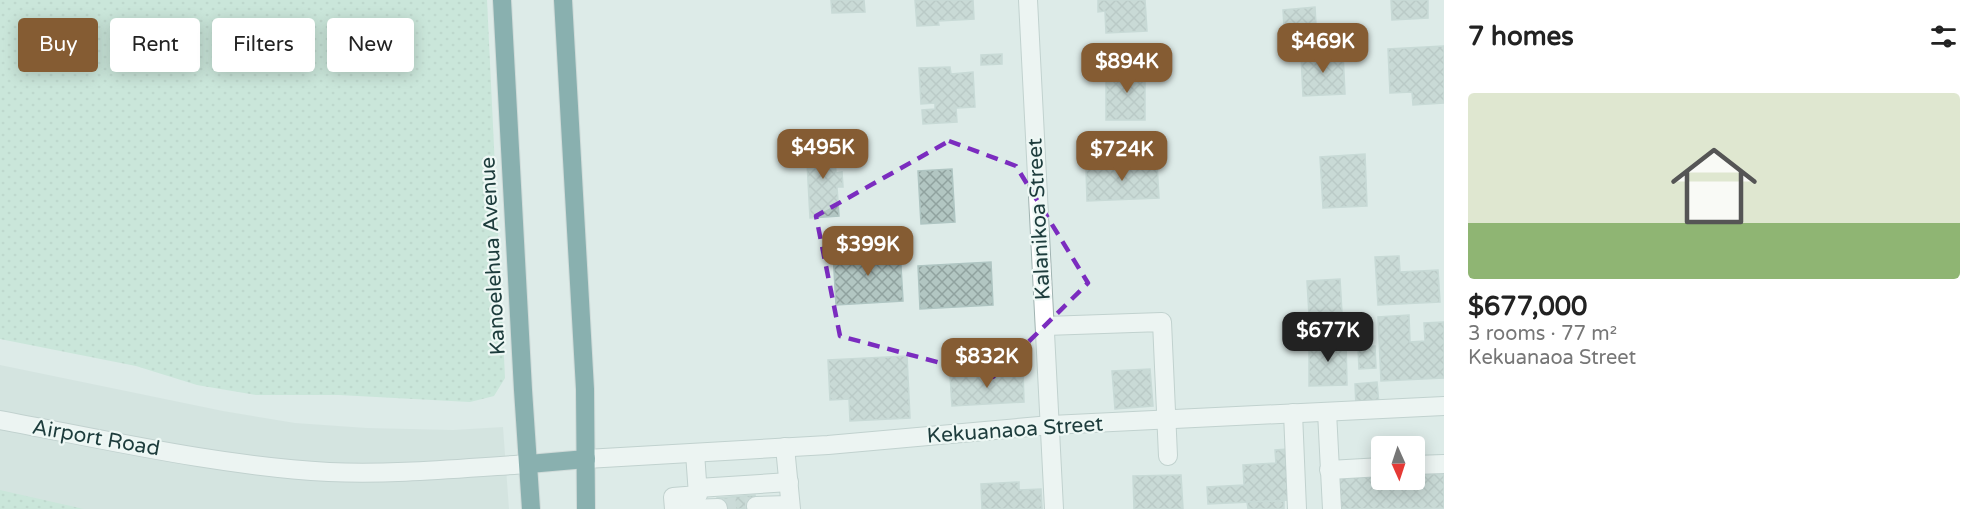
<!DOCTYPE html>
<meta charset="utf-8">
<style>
:root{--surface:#fff;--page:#f6f6f6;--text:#222;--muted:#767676;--accent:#855c33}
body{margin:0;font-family:"Varela Round",sans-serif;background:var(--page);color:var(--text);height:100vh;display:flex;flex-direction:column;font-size:22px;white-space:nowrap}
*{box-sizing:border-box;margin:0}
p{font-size:20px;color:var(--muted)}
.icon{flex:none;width:33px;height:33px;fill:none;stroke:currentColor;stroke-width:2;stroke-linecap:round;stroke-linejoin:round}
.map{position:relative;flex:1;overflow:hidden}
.side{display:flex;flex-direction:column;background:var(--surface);width:540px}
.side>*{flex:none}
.guide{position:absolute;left:18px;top:18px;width:570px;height:54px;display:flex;gap:12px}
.needle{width:39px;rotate:177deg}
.controls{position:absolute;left:1371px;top:436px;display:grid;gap:12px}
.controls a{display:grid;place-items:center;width:54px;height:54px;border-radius:6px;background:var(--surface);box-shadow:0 3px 15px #0003;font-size:30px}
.price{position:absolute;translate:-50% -51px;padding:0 14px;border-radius:12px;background:var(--accent);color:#fff;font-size:20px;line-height:39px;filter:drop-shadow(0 2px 3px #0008)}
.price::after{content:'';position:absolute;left:50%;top:36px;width:18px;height:14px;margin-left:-9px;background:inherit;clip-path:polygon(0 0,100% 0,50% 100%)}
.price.on{background:#222;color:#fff}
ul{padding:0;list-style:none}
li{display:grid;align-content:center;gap:12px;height:318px;padding:0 24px}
li span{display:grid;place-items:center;height:186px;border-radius:6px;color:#555}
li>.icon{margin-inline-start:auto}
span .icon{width:108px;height:108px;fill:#fffc;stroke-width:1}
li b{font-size:26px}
h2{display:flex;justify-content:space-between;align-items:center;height:72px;padding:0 24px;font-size:26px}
.chip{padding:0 21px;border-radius:6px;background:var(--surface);box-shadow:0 3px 15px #0003;font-size:21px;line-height:54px}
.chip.on{background:var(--accent);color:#fff}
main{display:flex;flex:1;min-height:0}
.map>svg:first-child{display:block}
</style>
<main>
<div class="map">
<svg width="1444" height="509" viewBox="0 0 1444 509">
<defs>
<pattern id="grass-dots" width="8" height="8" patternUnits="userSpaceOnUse" patternTransform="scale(1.5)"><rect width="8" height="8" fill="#b3e0ca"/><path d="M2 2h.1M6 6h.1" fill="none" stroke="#9ac1ae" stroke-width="1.8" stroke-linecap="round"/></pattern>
<pattern id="building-cross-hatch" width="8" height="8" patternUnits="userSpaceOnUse" patternTransform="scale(1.5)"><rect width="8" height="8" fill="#b2c6c2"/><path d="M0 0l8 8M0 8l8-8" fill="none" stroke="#90a29f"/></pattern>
</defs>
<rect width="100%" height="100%" fill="#ddebe8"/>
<polygon fill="#cbdbd8" points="0,365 223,411 295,423 367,428 453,430 503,427 509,509 0,509"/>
<g fill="url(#grass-dots)">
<polygon points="0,0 487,0 505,378 494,396 470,402 339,395 256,395 197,385 136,366 0,339"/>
<polygon points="0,490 84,509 0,509"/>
</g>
<g fill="url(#building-cross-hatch)" stroke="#afc5c2" stroke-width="1.5">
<polygon points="831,0 864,0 865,12 832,13"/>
<polygon points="915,0 973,0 974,19 938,21 939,25 917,26"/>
<polygon points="1098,0 1145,0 1147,31 1106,33 1105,11 1098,12"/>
<polygon points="1391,0 1428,0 1428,18 1392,20"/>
<polygon points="1315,7 1316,25 1284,27 1283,10"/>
<polygon points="1444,46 1444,103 1413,105 1412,92 1390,93 1388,49"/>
<polygon points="1343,53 1345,94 1303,96 1301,55"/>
<polygon points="1002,54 1002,64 981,65 981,55"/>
<polygon points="1119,63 1145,63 1145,120 1106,120 1106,81 1119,81"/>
<polygon points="950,67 951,74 973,72 975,107 956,108 957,122 923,124 922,110 935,109 935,103 921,104 919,68"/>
<polygon points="834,142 836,173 842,172 843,187 837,187 839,216 810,218 806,143"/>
<polygon points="1365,154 1367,206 1323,208 1320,157"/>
<polygon points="1157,163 1159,198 1087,201 1086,167"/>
<polygon points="952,169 955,222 921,224 918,171"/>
<polygon points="900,249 903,301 836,305 833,253"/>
<polygon points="1399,256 1400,272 1438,270 1440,302 1378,305 1375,257"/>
<polygon points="991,262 993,305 920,309 918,266"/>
<polygon points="1340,279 1342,313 1309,315 1307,281"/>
<polygon points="1409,315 1410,342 1425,341 1424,323 1444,322 1444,378 1381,381 1378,317"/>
<polygon points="1309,341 1346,341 1347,385 1309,386"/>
<polygon points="1375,346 1376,368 1359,369 1358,347"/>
<polygon points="907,356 910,418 850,421 849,399 830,400 828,360"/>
<polygon points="1150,369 1153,406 1115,409 1112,371"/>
<polygon points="1023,371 1024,402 952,406 950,376"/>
<polygon points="1377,382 1379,404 1356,406 1355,384"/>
<polygon points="1288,449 1290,500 1208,504 1207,487 1244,485 1243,465 1276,463 1275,450"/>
<polygon points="1444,473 1444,508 1336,509 1334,478 1382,475 1382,480 1414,480 1414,475"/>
<polygon points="1181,475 1183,509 1134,509 1133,476"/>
<polygon points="1019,482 1019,490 1041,489 1042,509 982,509 981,484"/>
<polygon points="755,495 756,509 718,509 717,498"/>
<polygon points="1284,501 1284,509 1248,509 1247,502"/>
</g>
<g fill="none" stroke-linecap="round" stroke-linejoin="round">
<polyline stroke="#b7c8c6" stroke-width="18" stroke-dasharray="18 9" stroke-linecap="butt" points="718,508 756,506"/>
<g stroke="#a0b3b1" stroke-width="20">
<g id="minor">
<polyline points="1028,0 1054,509"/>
<polyline points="1045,326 1162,322 1168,456"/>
<polyline points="1327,412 1332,509"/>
<polyline points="1293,413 1297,509"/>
<path d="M 0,420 C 107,440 220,466 329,472 C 395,475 462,468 529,464"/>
<polyline points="785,447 791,509"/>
<polyline points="586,459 828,445 1051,425 1444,406"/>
<polyline points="1414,465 1444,464"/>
<polyline points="1329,470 1382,467"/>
<polyline points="698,488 789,482"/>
<polyline points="756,506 790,505"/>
<polyline points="674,509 673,497 698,495 695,453"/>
<polyline points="689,509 718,508"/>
</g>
</g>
<g stroke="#c0c8c8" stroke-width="20">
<g id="highway">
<polyline points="502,0 523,390 531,509"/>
<polyline points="563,0 585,389 586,509"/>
<polyline points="529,464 586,459"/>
</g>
</g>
<use href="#minor" stroke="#fff" stroke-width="18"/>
<use href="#highway" stroke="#25696c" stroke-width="18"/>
</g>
<path d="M0 0H1444V509H0ZM 949,141 L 1016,166 L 1088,283 L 993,377 L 840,336 L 816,216 Z" fill="#ddebe8" fill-opacity=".55" fill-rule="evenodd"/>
<path fill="none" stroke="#7b2cbf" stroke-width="4.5" stroke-dasharray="12 8" stroke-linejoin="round" d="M 949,141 L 1016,166 L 1088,283 L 993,377 L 840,336 L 816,216 Z"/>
<g text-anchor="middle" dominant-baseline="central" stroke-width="4.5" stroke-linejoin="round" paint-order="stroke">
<g font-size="21" fill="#1d3c3c" stroke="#eef8f5">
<text transform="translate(1039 219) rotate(-93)">Kalanikoa Street</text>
<text transform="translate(493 256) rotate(-93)">Kanoelehua Avenue</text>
<text transform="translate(1015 430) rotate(-4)">Kekuanaoa Street</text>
<text transform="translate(96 438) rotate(10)">Airport Road</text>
</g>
</g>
</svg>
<div class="controls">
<a><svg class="needle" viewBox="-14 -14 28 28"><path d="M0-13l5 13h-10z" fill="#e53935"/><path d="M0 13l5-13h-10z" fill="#767676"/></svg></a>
</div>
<b class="price" style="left:1323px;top:74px">$469K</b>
<b class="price" style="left:1127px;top:94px">$894K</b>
<b class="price" style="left:823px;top:180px">$495K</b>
<b class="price" style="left:1122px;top:182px">$724K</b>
<b class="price" style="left:868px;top:277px">$399K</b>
<b class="price on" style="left:1328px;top:363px">$677K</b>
<b class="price" style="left:987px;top:389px">$832K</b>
<div class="guide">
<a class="chip on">Buy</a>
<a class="chip">Rent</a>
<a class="chip">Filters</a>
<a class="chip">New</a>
</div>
</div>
<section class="side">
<h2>7 homes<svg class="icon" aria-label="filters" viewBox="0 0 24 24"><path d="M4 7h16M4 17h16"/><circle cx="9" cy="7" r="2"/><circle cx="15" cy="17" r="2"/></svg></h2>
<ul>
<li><span style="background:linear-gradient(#dfe7d0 70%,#8fb573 0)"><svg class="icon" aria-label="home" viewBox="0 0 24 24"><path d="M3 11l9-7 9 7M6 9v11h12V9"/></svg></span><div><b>$677,000</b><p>3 rooms · 77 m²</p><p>Kekuanaoa Street</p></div></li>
</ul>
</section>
</main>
